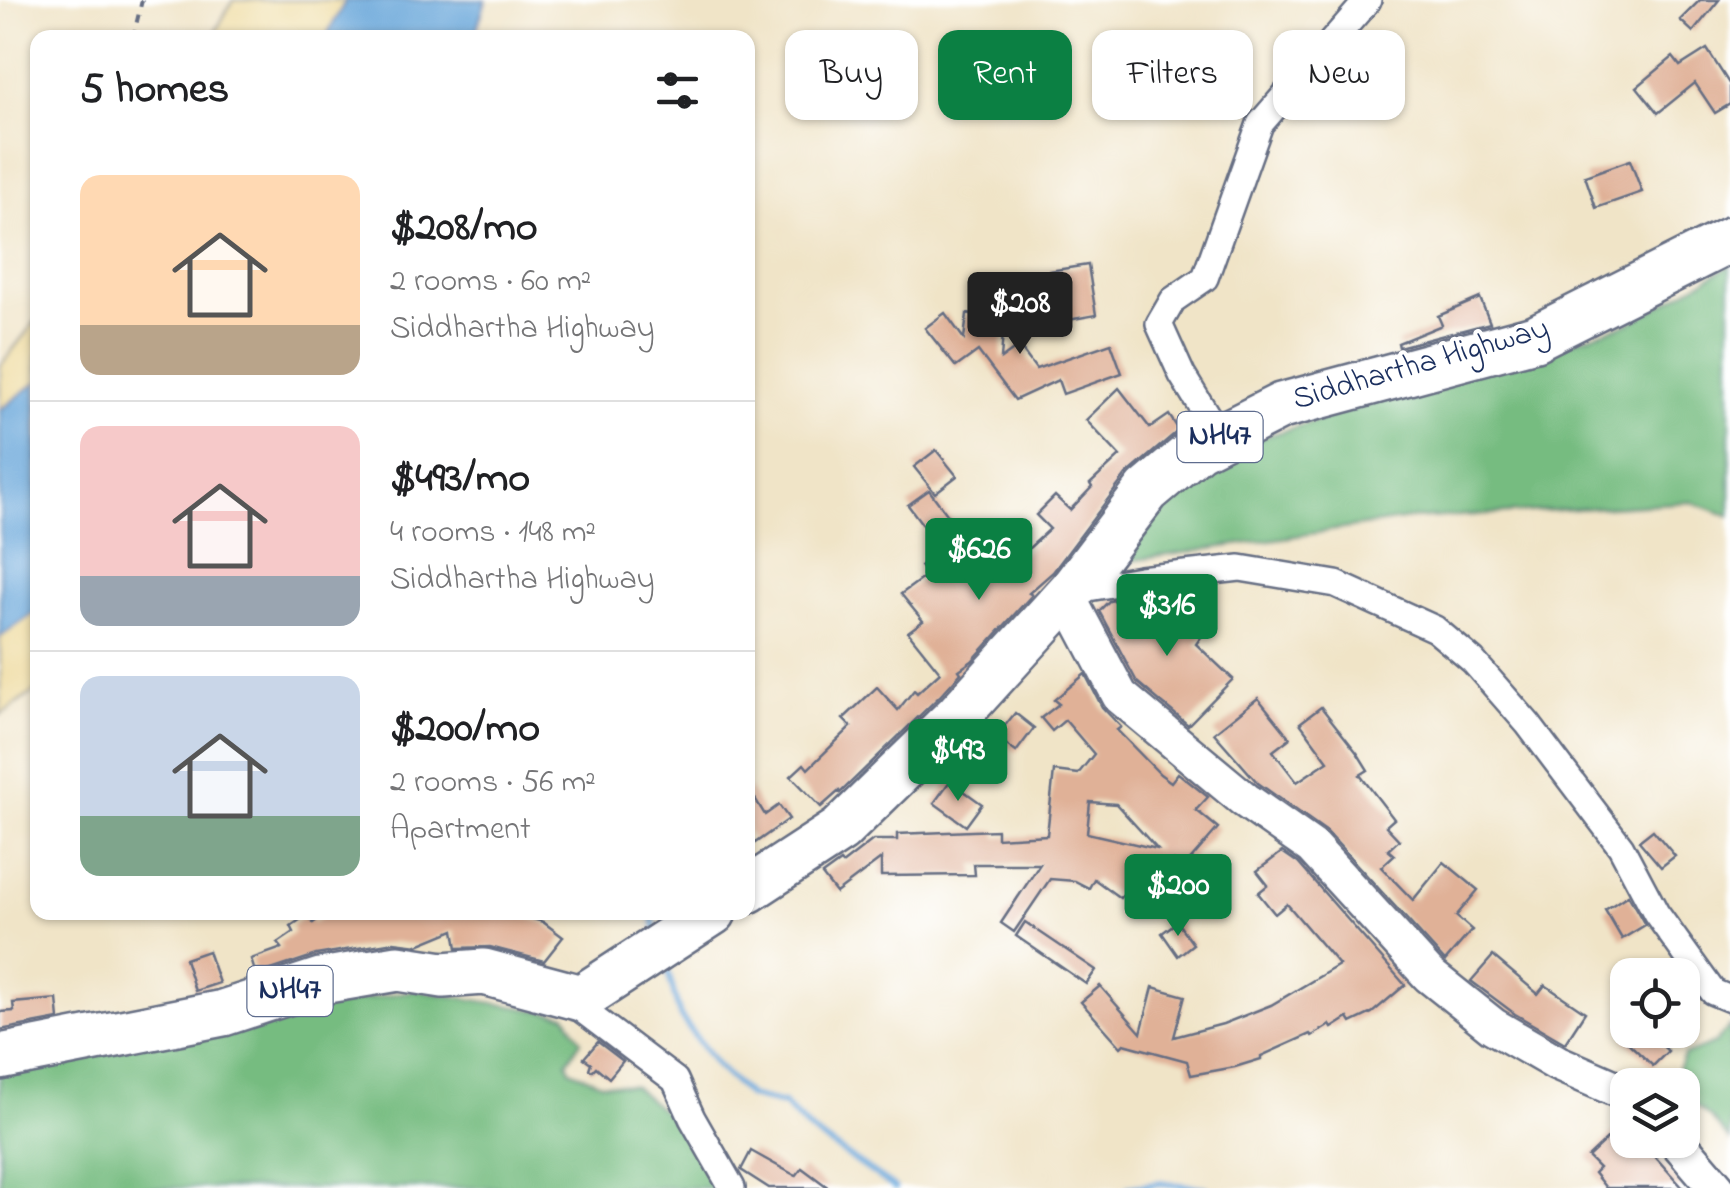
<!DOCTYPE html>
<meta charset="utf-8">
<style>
:root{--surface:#fff;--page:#f6f6f6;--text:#202124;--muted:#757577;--line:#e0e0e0;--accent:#0b8043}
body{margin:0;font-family:"Indie Flower",sans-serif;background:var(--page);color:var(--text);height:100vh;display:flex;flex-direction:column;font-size:38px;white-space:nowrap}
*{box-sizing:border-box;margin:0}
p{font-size:32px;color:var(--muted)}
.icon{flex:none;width:55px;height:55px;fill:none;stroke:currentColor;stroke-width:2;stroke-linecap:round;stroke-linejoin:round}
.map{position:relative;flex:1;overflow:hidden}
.panel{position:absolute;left:30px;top:30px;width:725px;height:890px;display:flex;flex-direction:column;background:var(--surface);border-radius:20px;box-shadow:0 2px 8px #0004}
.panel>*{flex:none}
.hud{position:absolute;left:785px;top:30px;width:795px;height:90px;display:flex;gap:20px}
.tools{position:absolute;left:1610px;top:958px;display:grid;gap:20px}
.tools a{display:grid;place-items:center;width:90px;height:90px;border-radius:20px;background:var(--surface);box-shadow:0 2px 8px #0004;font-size:50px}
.price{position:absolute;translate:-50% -85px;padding:0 22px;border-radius:10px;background:var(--accent);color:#fff;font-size:32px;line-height:65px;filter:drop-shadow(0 2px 5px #0008)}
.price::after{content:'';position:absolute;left:50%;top:60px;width:30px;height:22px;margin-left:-15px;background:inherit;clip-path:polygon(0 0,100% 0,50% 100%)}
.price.selected{background:#222;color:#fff}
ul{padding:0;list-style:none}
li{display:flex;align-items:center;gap:30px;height:250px;padding:0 50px}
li+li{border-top:2px solid var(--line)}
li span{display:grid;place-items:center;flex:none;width:280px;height:200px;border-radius:20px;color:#555}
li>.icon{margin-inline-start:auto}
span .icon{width:120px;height:120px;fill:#fffc;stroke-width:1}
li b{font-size:42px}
h2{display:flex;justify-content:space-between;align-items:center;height:120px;padding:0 50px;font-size:42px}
.chip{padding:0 35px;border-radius:20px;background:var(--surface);box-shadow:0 2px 8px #0004;font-size:35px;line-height:90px}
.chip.selected{background:var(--accent);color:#fff}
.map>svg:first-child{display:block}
</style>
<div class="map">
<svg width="1730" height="1188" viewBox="0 0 1730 1188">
<rect width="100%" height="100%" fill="#fff"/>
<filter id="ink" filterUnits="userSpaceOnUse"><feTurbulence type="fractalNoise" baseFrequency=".01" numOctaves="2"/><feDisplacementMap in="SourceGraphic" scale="20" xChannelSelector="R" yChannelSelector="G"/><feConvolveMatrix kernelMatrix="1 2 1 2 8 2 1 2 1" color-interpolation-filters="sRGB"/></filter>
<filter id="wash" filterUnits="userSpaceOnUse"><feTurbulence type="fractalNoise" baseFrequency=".0048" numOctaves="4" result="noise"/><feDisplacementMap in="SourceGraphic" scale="40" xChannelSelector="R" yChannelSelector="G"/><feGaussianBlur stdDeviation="2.25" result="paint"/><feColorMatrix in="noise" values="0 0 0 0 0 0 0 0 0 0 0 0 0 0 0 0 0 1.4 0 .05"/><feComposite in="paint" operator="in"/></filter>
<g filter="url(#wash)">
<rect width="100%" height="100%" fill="#f0e4c7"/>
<g fill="#76bc80" stroke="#48766f" stroke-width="2.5">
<polygon points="1730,265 1730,516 1691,502 1408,519 1123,562 1129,530 1177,483 1251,441 1630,323"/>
<polygon points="415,990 566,1015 581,1041 567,1062 570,1070 601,1083 633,1086 686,1131 720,1188 0,1188 0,1068"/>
<polygon points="1730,1026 1730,1141 1711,1118 1683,1095 1682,1085 1671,1085 1684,1055 1715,1043"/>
</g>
<g fill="#eeda9e" stroke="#84847e" stroke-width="2.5">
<polygon points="233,0 346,0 326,37 212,38"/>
<polygon points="37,319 37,382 0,410 0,366"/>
<polygon points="37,611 37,690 0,715 0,637"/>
</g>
<g fill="#67a6d9" stroke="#416a9c" stroke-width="2.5">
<polygon points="346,0 486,0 474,37 326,37"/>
<polygon points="37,382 37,611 0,637 0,410"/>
</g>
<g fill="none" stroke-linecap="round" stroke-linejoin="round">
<g stroke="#67a6d9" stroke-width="6">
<polyline points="651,912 656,930"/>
<polyline points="665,961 680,1016 717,1066 749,1096 783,1104 811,1131 895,1188"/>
<polyline points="1128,1188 1161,1183 1206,1188"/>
</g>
</g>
<g id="blocks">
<g fill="#e0b197" fill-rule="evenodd">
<polygon points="1700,0 1719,0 1693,32 1680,20"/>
<polygon points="1707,49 1730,85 1730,104 1715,113 1695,83 1658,113 1637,87 1673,57 1680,66"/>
<polygon points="1630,160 1642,192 1596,208 1585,176"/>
<polygon points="1088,265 1096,315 1057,322 1049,271"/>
<polygon points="1480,298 1490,323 1399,347 1398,343 1442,325 1438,316"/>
<polygon points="945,313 964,339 967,314 1004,317 1001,359 1019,346 1036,369 1111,343 1122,373 1063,394 1058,380 1015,400 978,351 956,367 925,328"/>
<polygon points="1119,388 1150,428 1169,415 1179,430 1126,475 1053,572 1029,593 1032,595 972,661 959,670 961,673 940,696 840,793 839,791 821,807 791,776 804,764 808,769 851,727 843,719 877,687 898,710 914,690 917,693 940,672 908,632 923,621 901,594 927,575 920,566 947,545 965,568 988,550 1005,570 1050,529 1036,515 1055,496 1070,510 1092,487 1090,484 1120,456 1086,420"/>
<polygon points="936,450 957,476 935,493 914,467"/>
<polygon points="929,490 952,521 931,536 908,505"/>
<polygon points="1127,598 1139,610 1135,614 1171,638 1194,608 1212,622 1196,644 1233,679 1188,725 1137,682 1099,611 1109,601"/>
<path d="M 1085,674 L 1102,707 L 1121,727 L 1117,730 L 1160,774 L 1171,782 L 1178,773 L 1208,797 L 1196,810 L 1218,828 L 1185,866 L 1174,861 L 1161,894 L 1141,886 L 1140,894 L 1125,892 L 1120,898 L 1094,879 L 1089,888 L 1075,881 L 1050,879 L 1014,932 L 1001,923 L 1040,864 L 974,864 L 975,875 L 881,876 L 881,859 L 836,893 L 822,875 L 840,862 L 842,864 L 873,840 L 897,840 L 897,834 L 997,830 L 997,838 L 1047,835 L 1054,771 L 1078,774 L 1094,754 L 1065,720 L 1052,731 L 1041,718 L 1059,704 L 1054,700 ZM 1090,802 L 1116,804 L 1157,849 L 1087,833 Z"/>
<polygon points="1258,698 1290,738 1273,751 1297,782 1328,761 1300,723 1321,707 1358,754 1368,770 1360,775 1394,819 1386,826 1399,840 1388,850 1394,855 1381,867 1413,900 1444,862 1478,890 1456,916 1472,930 1445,961 1327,832 1258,783 1214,733"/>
<polygon points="1015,713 1034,728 1016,752 996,737"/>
<polygon points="950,781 982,804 966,826 934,803"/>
<polygon points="748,787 765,815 779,805 789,819 755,843 748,833"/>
<polygon points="1653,830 1675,856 1661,867 1639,841"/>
<polygon points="1282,852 1298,863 1405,985 1372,1013 1351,1023 1348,1018 1332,1028 1330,1025 1312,1036 1310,1034 1261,1056 1261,1059 1235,1067 1191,1075 1187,1061 1124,1044 1121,1047 1081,1002 1100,986 1141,1033 1153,987 1185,996 1174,1037 1223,1024 1271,1005 1339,965 1287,904 1275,914 1258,893 1268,885 1257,871"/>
<polygon points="1628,895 1645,925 1622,939 1605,910"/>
<polygon points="328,912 509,912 543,922 563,937 544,961 490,947 457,948 454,930 418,945 394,942 316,955 256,975 251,959 282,948 278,943 294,932 291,926 307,915 313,923"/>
<polygon points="1025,922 1096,970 1086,984 1016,936"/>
<polygon points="1177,922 1193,944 1178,956 1162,933"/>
<polygon points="208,951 219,983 195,991 185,959"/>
<polygon points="1493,956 1538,994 1545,985 1585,1012 1565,1043 1515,1014 1471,981"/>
<polygon points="57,999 59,1019 0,1030 0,1012 14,1011 13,1003"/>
<polygon points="1633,1030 1646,1030 1668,1051 1653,1066 1624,1039"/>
<polygon points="598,1042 623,1061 609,1078 596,1067 592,1071 589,1069 591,1063 584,1058"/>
<polygon points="1621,1126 1628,1132 1628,1140 1640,1140 1683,1188 1606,1188 1594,1173 1599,1168 1588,1157"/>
<polygon points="751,1151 796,1176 802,1168 829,1188 769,1188 741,1170"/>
</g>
</g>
</g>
<g filter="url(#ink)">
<use href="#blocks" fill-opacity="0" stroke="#666e83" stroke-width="2.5"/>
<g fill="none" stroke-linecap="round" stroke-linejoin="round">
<g stroke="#666e83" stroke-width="30">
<g id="street">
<polyline points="1220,437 1182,375 1159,324 1173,300 1205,278 1260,124 1368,0"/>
<polyline points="1071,591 1140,579 1240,568 1336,584 1435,629 1473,661 1528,724 1621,847 1656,913 1713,992 1730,999"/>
<polyline points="568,999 675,1080 692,1118 732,1188"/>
</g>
</g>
<g stroke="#666e83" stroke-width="40">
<g id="secondary">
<polyline points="1067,596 1120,696 1245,800 1312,847 1429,975 1493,1026 1557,1063 1628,1094"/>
<polyline points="1676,1140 1717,1188"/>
</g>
</g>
<g stroke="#666e83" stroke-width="50">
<g id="highway">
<polyline points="748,890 840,830 959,714 1071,591 1147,491 1198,448 1281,406 1535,338 1730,240"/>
<polyline points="0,1057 223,1013 321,981 398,968 443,975 484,972 581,998 713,912"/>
</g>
</g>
<polyline stroke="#666e83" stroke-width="4" stroke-dasharray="8 8" stroke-linecap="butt" points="133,38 142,0"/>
<use href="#street" stroke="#fff" stroke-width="25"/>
<use href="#secondary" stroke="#fff" stroke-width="35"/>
<use href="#highway" stroke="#fff" stroke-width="45"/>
</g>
</g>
<g text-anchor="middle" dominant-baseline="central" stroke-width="8" stroke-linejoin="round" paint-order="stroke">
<g fill="#fff" stroke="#5f6d8e" stroke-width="2.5">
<rect x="1177.5" y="412" width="85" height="50" rx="8"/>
<rect x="247.5" y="966" width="85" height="50" rx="8"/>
</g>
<g font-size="30" font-weight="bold" fill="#1b2f5e">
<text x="1220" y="437">NH47</text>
<text x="290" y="991">NH47</text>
</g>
<g font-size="32" fill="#1b2f5e" stroke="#fff">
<text transform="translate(1421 365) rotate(-16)">Siddhartha Highway</text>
</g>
</g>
</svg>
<div class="tools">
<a><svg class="icon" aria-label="locate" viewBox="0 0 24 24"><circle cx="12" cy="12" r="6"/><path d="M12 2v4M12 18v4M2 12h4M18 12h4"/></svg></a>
<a><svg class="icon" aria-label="layers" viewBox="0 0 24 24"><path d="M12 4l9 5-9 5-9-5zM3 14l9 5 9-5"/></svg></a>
</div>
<b class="price selected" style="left:1020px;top:357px">$208</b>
<b class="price" style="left:979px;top:603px">$626</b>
<b class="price" style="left:1167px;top:659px">$316</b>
<b class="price" style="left:958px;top:804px">$493</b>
<b class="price" style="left:1178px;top:939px">$200</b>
<div class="hud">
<a class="chip">Buy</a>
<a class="chip selected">Rent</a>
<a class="chip">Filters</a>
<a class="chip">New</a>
</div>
<section class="panel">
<h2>5 homes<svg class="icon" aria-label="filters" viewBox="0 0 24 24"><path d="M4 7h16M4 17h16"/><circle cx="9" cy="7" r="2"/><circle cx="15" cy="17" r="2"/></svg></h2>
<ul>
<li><span style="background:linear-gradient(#ffd9b3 75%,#b9a48a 0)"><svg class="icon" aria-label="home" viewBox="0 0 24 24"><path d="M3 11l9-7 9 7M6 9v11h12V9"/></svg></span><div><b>$208/mo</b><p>2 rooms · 60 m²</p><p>Siddhartha Highway</p></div></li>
<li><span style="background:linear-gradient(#f6c9c9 75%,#9aa5b1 0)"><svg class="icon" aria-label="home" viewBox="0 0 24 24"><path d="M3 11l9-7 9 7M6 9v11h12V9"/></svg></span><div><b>$493/mo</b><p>4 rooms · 148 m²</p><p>Siddhartha Highway</p></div></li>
<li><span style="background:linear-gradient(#c9d6e8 70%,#7fa58c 0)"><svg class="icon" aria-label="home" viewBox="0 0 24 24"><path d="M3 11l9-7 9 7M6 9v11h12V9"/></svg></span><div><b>$200/mo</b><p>2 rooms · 56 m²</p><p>Apartment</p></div></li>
</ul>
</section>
</div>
